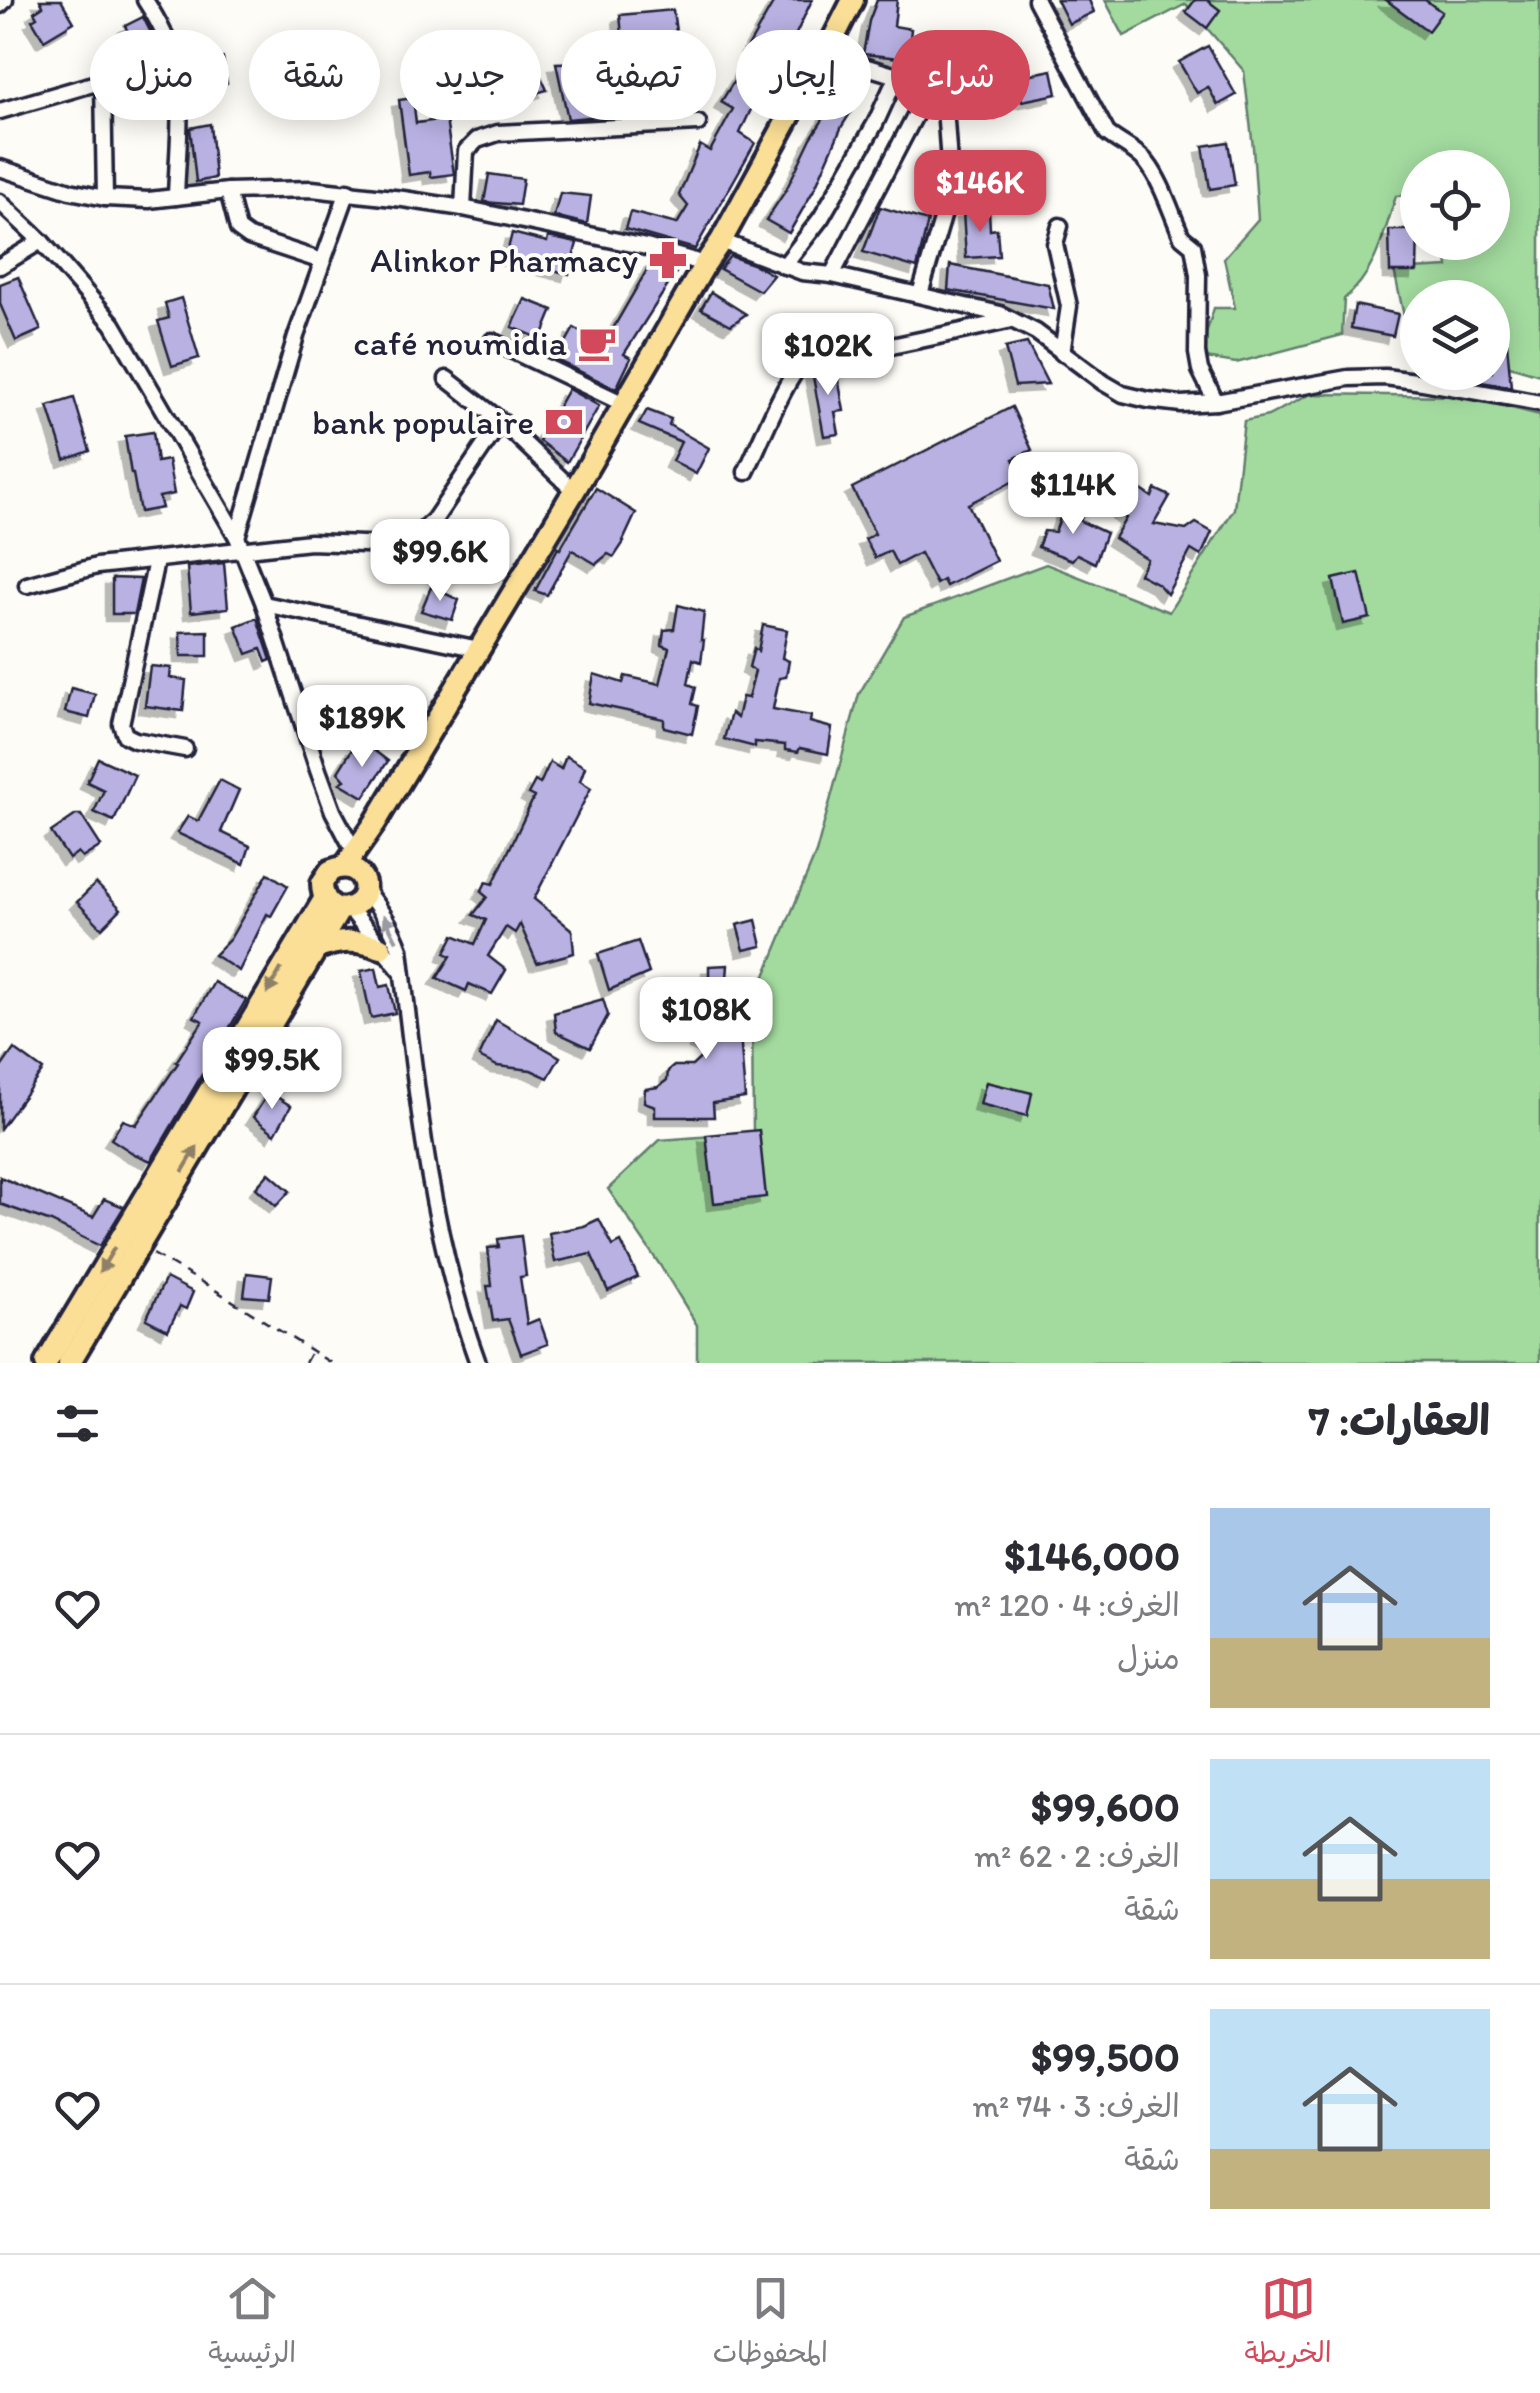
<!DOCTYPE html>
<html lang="ar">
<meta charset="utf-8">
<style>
:root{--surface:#fff;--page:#f2f2f3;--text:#2b2b33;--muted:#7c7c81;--line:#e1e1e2;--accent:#d1495b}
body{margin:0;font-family:Itim,"Playpen Sans Arabic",sans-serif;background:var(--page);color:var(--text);direction:rtl;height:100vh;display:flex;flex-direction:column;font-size:38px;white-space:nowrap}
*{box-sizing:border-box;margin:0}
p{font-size:32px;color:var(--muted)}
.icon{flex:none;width:55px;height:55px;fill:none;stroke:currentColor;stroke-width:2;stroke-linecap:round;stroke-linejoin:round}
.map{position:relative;height:1363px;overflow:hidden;direction:ltr}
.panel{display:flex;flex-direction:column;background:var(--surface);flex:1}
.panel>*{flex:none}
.hud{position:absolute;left:30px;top:30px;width:1000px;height:90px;direction:rtl;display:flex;gap:20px}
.controls{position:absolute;left:1400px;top:150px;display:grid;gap:20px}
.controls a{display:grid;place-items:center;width:110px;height:110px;border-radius:50%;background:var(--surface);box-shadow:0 5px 25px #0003;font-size:50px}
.price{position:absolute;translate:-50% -85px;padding:0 22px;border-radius:20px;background:#fff;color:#222;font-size:32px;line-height:65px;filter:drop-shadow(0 2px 5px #0008)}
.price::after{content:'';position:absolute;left:50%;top:60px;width:30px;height:22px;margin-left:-15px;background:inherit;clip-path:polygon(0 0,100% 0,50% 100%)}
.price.current{background:var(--accent);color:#fff}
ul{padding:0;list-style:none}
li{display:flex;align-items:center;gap:30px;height:250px;padding:0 50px}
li+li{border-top:2px solid var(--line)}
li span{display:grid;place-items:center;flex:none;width:280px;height:200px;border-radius:0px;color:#555}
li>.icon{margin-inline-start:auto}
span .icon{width:120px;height:120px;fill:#fffc;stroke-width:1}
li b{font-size:42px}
h2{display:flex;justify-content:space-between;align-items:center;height:120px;padding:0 50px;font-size:42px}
.tag{padding:0 35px;border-radius:45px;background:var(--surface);box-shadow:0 5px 25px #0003;font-size:35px;line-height:90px}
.tag.current{background:var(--accent);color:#fff}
.tabs{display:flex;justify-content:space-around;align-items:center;height:140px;border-top:2px solid var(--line);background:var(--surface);font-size:28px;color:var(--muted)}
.tabs a{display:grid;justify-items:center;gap:5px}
.tabs .current{color:var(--accent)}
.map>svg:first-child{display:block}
</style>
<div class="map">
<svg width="1540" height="1363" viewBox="0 0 1540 1363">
<defs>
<filter id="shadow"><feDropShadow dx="-7" dy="7" stdDeviation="0" flood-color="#0004"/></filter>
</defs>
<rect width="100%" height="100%" fill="#fdfcf7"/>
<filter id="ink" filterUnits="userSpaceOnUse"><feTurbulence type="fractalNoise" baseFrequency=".01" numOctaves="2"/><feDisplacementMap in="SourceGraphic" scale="20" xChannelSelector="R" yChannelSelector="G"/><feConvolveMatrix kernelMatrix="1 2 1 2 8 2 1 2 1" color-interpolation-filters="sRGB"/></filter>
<g filter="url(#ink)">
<g fill="#a3db9f" stroke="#627e6d" stroke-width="2.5">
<path d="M 1105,0 L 1540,0 L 1540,375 L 1493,361 L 1492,298 L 1418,298 L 1417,337 L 1408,335 L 1394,270 L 1448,267 L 1445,243 L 1492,242 L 1492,168 L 1418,168 L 1417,195 L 1396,196 C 1384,233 1376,273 1344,299 L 1342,335 L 1236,363 L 1199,357 L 1214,308 L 1235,308 L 1224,258 L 1258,219 L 1253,147 L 1244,71 L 1186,4 L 1124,36 Z"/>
<polygon points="1310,394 1462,396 1540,415 1540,1363 697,1363 697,1325 664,1271 608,1189 660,1140 753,1133 752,1007 816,853 859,694 904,617 1046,564 1169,612 1234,509 1244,421 1268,416"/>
</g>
<g fill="#b8b1e2" stroke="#22223b" stroke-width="2.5" filter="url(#shadow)">
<polygon points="40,0 61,0 74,22 44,40 32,20 37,17 34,12 43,6"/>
<polygon points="775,0 812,0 769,91 762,86 740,133 755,143 695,249 625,229 630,212 677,224 688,206 679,195 700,145 710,151 733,109 721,102 739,73 750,48 748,47"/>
<polygon points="877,0 897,0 894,26 911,29 908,59 863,54 869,21"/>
<polygon points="1057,0 1089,0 1094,12 1069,24"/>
<polygon points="1195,0 1207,0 1220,10 1207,28 1186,12"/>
<polygon points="1386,0 1425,0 1442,12 1428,31"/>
<polygon points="673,10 679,53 624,56 620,15"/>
<polygon points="143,17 160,51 162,58 160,59 145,62 125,26"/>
<polygon points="1208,46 1236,95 1218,105 1208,87 1197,93 1179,62"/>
<polygon points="983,56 992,90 961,101 950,64"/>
<polygon points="532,57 547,90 519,98 512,64"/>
<polygon points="223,58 227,83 197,93 189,68"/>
<polygon points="586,62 599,116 568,119 556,63"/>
<polygon points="1052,70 1057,94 1022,101 1017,77"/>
<polygon points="850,77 868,85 842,126 815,188 789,233 766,220 786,190 811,138 824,118 833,95 837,99"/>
<polygon points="413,98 416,123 446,119 454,174 431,177 430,172 409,175 399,100"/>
<polygon points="210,124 215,178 196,182 190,128"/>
<polygon points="1228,142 1235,185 1210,189 1203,146"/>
<polygon points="489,174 523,179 519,205 484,202"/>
<polygon points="560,193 591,196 587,224 554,216"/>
<polygon points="880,207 928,221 917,268 863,252"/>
<polygon points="989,210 990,230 997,229 999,256 966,258 963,212"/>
<polygon points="1389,230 1418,230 1417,272 1390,272"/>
<polygon points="512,233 547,242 548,237 577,243 569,274 533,265 532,267 506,257"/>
<polygon points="730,256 755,265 773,275 760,291 720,269"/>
<polygon points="652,261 677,271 624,354 631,358 616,389 556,360 574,328 604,344"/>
<polygon points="950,265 1048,284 1054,309 948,290"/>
<polygon points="18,277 41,330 16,341 0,304 0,284"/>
<polygon points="711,292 746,314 731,325 701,309"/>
<polygon points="181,298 199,358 172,366 158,321 169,318 165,303"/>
<polygon points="525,299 553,310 541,339 512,327"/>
<polygon points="1355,305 1398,314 1393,336 1351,328"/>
<polygon points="1027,343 1048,384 1015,386 1005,348"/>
<polygon points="1507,343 1511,387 1481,382 1481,372 1492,372 1492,345"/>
<polygon points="836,366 844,411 835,412 839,434 824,436 812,371"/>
<polygon points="568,389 599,406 567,462 539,441"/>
<polygon points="74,398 90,451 65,460 48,406"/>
<polygon points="1012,407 1032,450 1013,459 1022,477 968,504 996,561 946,586 943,580 936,584 920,553 897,565 890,551 875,558 865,539 875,534 852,488"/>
<polygon points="647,410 671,419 669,425 709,448 696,474 672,461 681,442 639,424"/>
<polygon points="153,432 157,462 168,460 174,494 159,497 162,508 140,512 133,474 131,474 125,436"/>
<polygon points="596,488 636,513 623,541 624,542 614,557 608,554 596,564 572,550 547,595 535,591 558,548 560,549"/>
<polygon points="1140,489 1152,497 1155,489 1170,496 1154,524 1186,530 1196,523 1212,532 1201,556 1191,550 1167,594 1158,584 1139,574 1147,559 1114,538 1126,518 1119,512 1124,501 1134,504"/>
<polygon points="1065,505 1084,512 1080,521 1106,533 1095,563 1077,554 1072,560 1038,547 1044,531 1055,532"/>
<polygon points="224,563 228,608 191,612 187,567"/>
<polygon points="1359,573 1370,618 1343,624 1333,579"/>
<polygon points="112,578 141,579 134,614 112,614"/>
<polygon points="431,587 459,600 452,620 421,611"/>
<polygon points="678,605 704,612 701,640 704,640 701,662 693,659 688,684 696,687 692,704 698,706 692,734 664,727 664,719 589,703 594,674 623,683 625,676 660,684 669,648 662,645 664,630 674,629"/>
<polygon points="257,618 271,660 266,662 261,649 247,654 236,626"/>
<polygon points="763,625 787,630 782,658 789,661 786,677 779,678 773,709 811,716 810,722 832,728 828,754 800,748 798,752 785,750 785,745 755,742 755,747 724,739 731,713 737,718 742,697 748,698 755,671 749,667 754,648 758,651"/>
<polygon points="208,631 208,656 181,656 180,632"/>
<polygon points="150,666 171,668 170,678 186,680 183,711 145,706"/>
<polygon points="71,688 95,694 89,718 65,712"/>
<polygon points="367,745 388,761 364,797 340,783 345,780 338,772 354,746 363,751"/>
<polygon points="566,756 585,767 580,781 591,788 534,899 572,930 574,953 537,963 520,924 515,933 506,927 488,956 506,970 492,994 469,984 466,991 437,978 451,956 445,953 454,935 475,944 486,920 473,915 487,897 481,892 486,882 493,884 534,797 528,794 535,781 540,784 550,762 561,769"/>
<polygon points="98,758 135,775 114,821 94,812 104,790 87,782"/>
<polygon points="220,780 239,790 221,832 250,846 244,864 177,833 188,816 198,821"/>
<polygon points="76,815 81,815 101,846 82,858 78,852 69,859 51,832"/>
<polygon points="268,873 288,886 271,916 267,914 239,971 214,955 230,939"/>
<polygon points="96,883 121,909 102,928 77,902"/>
<polygon points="756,920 762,946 744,950 737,925"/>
<polygon points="638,941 649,973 609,990 598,954"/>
<polygon points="728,965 724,1019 739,1020 745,1098 713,1103 714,1117 655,1117 655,1106 644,1102 645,1089 658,1087 667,1080 668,1071 674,1066 692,1066 711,1048 696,1042 705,1006 701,1006 700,987 709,986 709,966"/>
<polygon points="376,968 380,987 389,985 395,1013 371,1018 361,971"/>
<polygon points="214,982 246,1000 151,1161 134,1154 111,1139 123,1120 136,1125 178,1063 176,1062 203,1021 194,1017"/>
<polygon points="603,999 608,1015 590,1048 556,1032 554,1013"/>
<polygon points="496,1020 560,1057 548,1078 531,1070 497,1066 479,1057"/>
<polygon points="14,1049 43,1070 0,1129 0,1069"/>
<polygon points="986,1082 1032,1093 1027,1116 980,1104"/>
<polygon points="269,1092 291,1106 275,1134 253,1117"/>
<polygon points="759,1130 766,1197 714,1203 706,1135"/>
<polygon points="269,1173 290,1191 276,1206 256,1188"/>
<polygon points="0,1177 93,1217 104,1199 124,1207 100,1246 51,1222 0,1204"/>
<polygon points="599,1219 613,1246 621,1242 638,1277 608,1291 591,1254 555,1262 549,1233 584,1226"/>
<polygon points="521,1236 526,1276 520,1277 527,1324 539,1319 548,1344 521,1354 508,1319 493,1321 487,1286 492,1286 488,1248 499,1247 498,1239"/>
<polygon points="247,1273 272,1276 269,1298 244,1296"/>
<polygon points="166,1278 193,1292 186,1309 180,1306 168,1330 146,1319"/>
</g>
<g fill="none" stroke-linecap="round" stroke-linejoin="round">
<g stroke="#22223b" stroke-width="21">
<g id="minor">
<path d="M 145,0 C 158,20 169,41 175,64 C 184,99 177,160 176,197"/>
<path d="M 1036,0 L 1107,133 C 1120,144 1136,149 1147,163 C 1162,182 1172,215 1182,237 L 1193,246 L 1198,275 L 1197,353 L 1200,370 L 1216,402"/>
<polyline points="0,5 5,0"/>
<polyline points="897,76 928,76 934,79"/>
<polyline points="103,81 105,198"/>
<polyline points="0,111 103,81 176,67"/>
<polyline points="0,168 70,191 105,198 149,200 228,191 312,189 403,199 463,208 646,247 705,264"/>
<polyline points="228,191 238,229 249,237 322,261"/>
<polyline points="0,202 41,241 113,324 237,537 264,604 318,770 333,811 354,851"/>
<polyline points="463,208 466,151 477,140 498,133 698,123"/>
<polyline points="1060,226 1055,244 1069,306 1062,353"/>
<polyline points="721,241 802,272 832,275 1000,314 1036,332 1104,383 1123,394 1148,400 1181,404 1216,402 1348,378 1385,377 1423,382 1540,403"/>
<polyline points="0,266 41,241"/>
<polyline points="784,266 821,218 875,124 897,76 857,64 828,49"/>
<polyline points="832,275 934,79 941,92 946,121 949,164 947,203 920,294"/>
<polyline points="492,341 624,404"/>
<polyline points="447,379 501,421 574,491"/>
<path d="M 746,472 C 758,448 785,379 802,364 C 822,347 853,353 876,349 C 922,340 967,330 1012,320"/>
<polyline points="237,537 296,336 348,191"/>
<polyline points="156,561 121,724 125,735 135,740 185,749"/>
<polyline points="27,585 97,566 310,542 390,545 417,536 434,520 501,421"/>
<polyline points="264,604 479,649"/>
<path d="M 365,890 C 380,909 392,926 400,949 C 416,1089 429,1230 478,1363"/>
<polyline points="349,908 402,972"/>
</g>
</g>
<g stroke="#22223b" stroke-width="28">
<g id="highway">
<polyline points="345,866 375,823 574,491 705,264 721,241 807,84 828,49 853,0"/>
<path d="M 315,949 C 339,940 357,939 381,948"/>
<polyline points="46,1363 325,898"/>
<path d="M 69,1363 L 340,909 C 380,907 367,854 330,871 L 322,883 C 322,896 327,905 340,909"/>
</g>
</g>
<g stroke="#22223b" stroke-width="2.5" stroke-dasharray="10 8" stroke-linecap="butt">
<polyline points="153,1254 212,1288 331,1363"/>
<polyline points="305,1363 311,1352"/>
</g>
<use href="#minor" stroke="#fdfcf7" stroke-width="14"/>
<use href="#highway" stroke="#fbdf96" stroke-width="20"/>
</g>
<defs><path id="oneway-solid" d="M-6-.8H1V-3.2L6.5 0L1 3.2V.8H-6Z" transform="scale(2.5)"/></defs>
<use fill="#9a9aa2" href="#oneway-solid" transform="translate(390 928) rotate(-117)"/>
<g fill="#8e8068">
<use href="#oneway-solid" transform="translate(274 981) rotate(120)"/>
<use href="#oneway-solid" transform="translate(190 1159) rotate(-59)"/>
<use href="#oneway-solid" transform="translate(107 1260) rotate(121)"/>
</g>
</g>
<defs>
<g id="pharmacy-bare" transform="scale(3)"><path d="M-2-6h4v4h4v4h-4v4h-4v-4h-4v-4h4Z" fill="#d1495b" stroke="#fdfcf7" stroke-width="2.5" paint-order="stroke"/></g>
<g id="cafe-bare" transform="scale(3)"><path d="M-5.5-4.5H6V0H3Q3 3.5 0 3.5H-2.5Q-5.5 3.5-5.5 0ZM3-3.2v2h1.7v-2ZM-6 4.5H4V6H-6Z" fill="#d1495b" stroke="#fdfcf7" stroke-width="2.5" paint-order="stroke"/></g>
<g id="bank-bare" transform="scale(3)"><path d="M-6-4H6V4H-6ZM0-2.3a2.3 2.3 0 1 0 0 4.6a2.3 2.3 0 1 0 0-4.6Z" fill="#d1495b" stroke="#fdfcf7" stroke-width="2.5" paint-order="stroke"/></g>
</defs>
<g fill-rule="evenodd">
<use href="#pharmacy-bare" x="668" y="260"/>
<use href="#cafe-bare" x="597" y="343"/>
<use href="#bank-bare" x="564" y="422"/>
</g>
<g text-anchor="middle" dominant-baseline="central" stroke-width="8" stroke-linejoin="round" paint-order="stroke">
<g font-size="35" fill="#22223b" stroke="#fdfcf7" text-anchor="end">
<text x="638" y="260">Alinkor Pharmacy</text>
<text x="567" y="343">café noumidia</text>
<text x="534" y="422">bank populaire</text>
</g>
</g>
</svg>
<div class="controls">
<a><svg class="icon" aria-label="locate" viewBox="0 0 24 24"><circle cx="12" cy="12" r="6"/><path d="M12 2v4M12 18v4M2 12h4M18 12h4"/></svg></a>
<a><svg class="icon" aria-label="layers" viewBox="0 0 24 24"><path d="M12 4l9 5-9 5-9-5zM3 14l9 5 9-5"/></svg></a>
</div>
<b class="price current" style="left:980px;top:235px">$146K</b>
<b class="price" style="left:828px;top:398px">$102K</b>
<b class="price" style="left:1073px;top:537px">$114K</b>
<b class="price" style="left:440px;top:604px">$99.6K</b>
<b class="price" style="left:362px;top:770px">$189K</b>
<b class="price" style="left:706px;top:1062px">$108K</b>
<b class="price" style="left:272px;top:1112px">$99.5K</b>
<div class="hud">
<a class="tag current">شراء</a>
<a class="tag">إيجار</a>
<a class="tag">تصفية</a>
<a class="tag">جديد</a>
<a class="tag">شقة</a>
<a class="tag">منزل</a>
</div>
</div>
<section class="panel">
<h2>العقارات: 7<svg class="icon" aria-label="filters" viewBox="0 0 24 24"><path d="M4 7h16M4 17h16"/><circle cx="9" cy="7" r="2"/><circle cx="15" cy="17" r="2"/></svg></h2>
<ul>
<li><span style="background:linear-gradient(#a9c7e8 65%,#c2b280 0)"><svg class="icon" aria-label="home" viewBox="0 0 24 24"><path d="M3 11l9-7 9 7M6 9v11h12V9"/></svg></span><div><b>$146,000</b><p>الغرف: 4 · 120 m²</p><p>منزل</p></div><svg class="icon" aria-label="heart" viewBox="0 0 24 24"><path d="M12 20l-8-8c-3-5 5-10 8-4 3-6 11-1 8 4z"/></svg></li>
<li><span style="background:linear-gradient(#bfe0f5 60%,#c2b280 0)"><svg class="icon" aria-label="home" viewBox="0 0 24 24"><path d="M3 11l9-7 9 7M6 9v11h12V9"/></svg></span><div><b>$99,600</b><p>الغرف: 2 · 62 m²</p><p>شقة</p></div><svg class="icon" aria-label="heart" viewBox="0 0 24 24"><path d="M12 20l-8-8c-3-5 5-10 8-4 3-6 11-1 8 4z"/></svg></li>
<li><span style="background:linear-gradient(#bfe0f5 70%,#c2b280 0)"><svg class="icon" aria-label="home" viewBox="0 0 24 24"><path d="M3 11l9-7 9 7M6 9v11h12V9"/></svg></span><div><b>$99,500</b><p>الغرف: 3 · 74 m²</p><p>شقة</p></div><svg class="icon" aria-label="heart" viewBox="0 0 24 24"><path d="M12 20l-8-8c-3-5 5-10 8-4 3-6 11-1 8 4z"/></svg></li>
</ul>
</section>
<nav class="tabs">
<a class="current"><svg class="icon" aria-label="map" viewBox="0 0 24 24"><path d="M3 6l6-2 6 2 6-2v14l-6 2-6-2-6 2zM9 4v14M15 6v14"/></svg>الخريطة</a>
<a><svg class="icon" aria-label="saved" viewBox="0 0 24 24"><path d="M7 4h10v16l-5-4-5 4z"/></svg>المحفوظات</a>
<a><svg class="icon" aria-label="home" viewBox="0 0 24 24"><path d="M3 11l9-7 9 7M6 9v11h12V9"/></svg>الرئيسية</a>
</nav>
